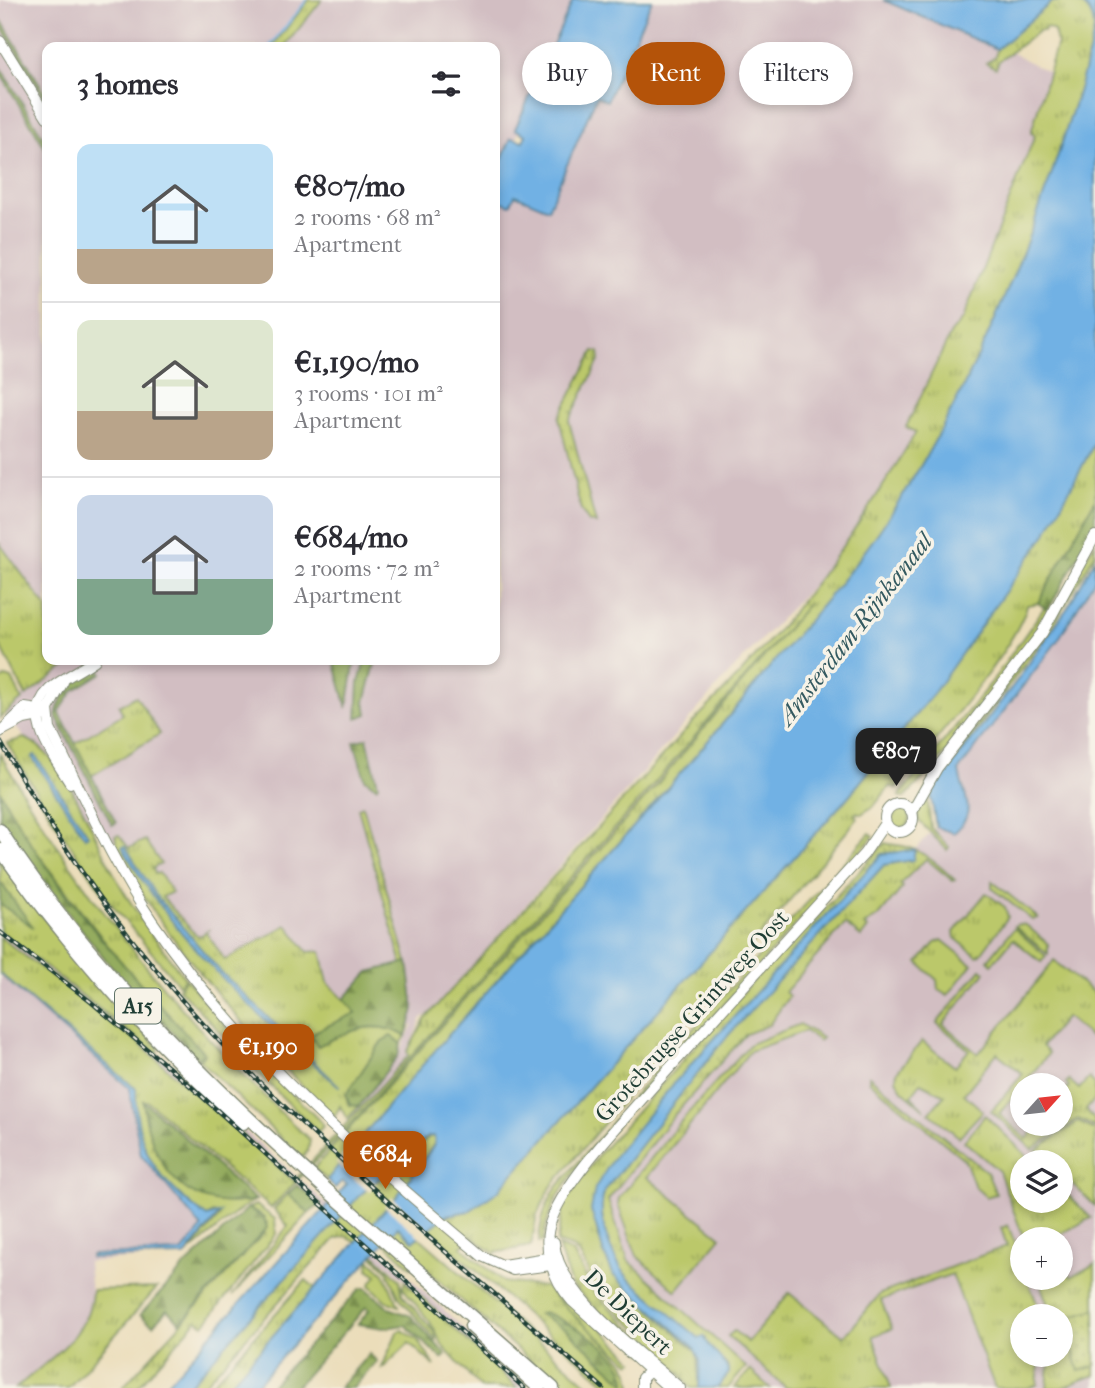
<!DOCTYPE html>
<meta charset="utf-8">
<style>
:root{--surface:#fff;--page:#f2f2f3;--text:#2b2b33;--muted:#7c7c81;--line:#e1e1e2;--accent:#b45309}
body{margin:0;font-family:"IM FELL French Canon",serif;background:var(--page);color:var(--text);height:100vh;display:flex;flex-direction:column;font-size:26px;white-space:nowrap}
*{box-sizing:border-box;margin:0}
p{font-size:23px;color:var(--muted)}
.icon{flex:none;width:38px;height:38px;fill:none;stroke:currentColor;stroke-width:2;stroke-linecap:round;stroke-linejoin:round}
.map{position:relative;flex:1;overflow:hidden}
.drawer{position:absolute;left:42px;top:42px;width:458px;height:623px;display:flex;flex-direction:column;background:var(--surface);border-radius:14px;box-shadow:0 4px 10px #0003}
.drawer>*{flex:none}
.guide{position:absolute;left:522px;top:42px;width:467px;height:63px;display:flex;gap:14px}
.needle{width:46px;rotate:63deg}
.fabs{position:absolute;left:1010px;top:1073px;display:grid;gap:14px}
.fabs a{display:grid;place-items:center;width:63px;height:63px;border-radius:50%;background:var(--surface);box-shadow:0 4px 10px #0003;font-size:35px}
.price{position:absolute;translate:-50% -60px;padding:0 16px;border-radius:14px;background:var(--accent);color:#fff;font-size:23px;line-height:46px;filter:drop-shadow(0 2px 4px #0008)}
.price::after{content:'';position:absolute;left:50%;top:42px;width:21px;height:16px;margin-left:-10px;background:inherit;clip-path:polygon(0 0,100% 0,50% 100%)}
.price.selected{background:#222;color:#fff}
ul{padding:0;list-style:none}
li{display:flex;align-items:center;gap:21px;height:175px;padding:0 35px}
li+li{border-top:2px solid var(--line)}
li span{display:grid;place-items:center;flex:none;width:196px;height:140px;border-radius:14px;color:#555}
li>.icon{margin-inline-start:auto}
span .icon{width:84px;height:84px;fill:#fffc;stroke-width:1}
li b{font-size:30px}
h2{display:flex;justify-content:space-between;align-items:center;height:84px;padding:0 35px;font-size:30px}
.pill{padding:0 24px;border-radius:32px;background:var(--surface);box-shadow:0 4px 10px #0003;font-size:24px;line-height:63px}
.pill.selected{background:var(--accent);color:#fff}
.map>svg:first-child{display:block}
</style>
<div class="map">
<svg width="1095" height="1388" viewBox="0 0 1095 1388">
<defs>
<pattern id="grass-tufts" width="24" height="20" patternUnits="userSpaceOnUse" patternTransform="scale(1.75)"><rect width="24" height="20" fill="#bbc86a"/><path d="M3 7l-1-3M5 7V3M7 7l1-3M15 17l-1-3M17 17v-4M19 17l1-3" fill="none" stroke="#97a458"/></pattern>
<pattern id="forest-firs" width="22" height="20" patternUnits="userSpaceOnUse" patternTransform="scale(1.75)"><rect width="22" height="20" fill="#94ac5e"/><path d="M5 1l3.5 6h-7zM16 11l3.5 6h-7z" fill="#788d4e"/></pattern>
<pattern id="garden-dots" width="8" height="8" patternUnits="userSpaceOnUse" patternTransform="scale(1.75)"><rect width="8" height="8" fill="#bbc86a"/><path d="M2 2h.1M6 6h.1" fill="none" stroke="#97a458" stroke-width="1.8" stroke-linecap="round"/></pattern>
</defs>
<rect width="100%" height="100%" fill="#f7f3e8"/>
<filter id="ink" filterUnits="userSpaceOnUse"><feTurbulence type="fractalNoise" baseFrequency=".0143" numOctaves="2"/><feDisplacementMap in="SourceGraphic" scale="14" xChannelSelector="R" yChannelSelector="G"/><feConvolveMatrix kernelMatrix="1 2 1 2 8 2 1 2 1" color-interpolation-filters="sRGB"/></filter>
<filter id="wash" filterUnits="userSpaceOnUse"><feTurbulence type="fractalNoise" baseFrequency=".00686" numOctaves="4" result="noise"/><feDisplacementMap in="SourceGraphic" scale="28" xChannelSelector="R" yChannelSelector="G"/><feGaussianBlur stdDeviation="1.57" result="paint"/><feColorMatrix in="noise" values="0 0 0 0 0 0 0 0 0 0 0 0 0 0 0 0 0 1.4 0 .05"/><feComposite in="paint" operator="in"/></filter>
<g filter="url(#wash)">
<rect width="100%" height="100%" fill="#ebddba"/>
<g fill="#d2bec2" fill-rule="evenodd">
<polygon points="0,0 579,0 495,185 495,47 47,47 47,616 0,548"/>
<polygon points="647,0 891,0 993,43 1067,82 938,409 843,553 727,676 431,1013 422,1018 407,1052 410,1055 350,1120 347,1119 398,1056 413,1024 366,1052 209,953 67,793 3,710 71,660 495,660 495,191 592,89"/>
<path d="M 1095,568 L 1095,1388 L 735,1388 L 750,1370 L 702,1349 L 600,1227 L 617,1164 L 717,1043 L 886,857 L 912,853 L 936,827 L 951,797 L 954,771 L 1038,660 ZM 1022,1085 L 1060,1085 L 1060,1124 L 1022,1124 ZM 1022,1162 L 1060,1162 L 1060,1200 L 1022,1200 ZM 1022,1239 L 1060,1239 L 1060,1278 L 1022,1278 ZM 1022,1316 L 1060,1316 L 1060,1354 L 1022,1354 Z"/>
<polygon points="0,931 169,1063 409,1277 527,1388 517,1388 405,1281 194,1090 133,1039 0,937"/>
<polygon points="0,976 129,1085 135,1122 204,1229 183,1255 88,1262 92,1303 78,1336 25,1388 0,1388"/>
</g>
<g fill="url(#grass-tufts)" stroke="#6d824f" stroke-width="2">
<polygon points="309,0 322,0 284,47 272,47"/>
<path d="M 1070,0 C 1087,4 1094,13 1094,30 C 1086,71 1072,112 1059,152 C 1016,281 959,414 882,527 C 847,579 803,626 763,675 C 622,848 465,1007 327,1180 L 314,1168 L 655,787 L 809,603 L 653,785 L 349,1126 L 271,1208 L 147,1101 L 143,1101 C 151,1165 184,1214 256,1200 L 242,1208 L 187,1254 L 220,1216 L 213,1213 L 207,1217 C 158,1182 135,1151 135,1088 L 0,974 L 0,937 L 134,1039 L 294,1181 L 409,1055 L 407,1052 L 426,1018 L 694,721 C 781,637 855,536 916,432 L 906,427 L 951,333 L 963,319 L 1035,135 L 1031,133 L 1057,43 L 1054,31 L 1046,27 L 1044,31 L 1039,31 L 999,61 L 996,68 L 986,63 L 995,57 L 997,49 L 1052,2 Z"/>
<polygon points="594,351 599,352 600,359 569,421 596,524 589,522 581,510 559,418"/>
<path d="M 1095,442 L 1095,500 L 1038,603 L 1027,605 C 1018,646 926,751 896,788 L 890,786 L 874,806 L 861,814 L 857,812 L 855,815 L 858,818 L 551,1187 L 537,1215 L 531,1246 L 494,1253 L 471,1236 L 461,1247 L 504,1282 L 546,1287 C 569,1314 600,1335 623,1362 C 630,1370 631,1378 632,1388 L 611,1388 L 428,1229 L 447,1215 L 469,1211 L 498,1191 L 847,798 L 933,694 L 1046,534 Z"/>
<polygon points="1095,543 1095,554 1050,629 927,797 931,828 949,847 947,850 919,821 916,809 928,787 992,705"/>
<polygon points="0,544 47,608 47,660 74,660 26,696 0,645"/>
<path d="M 1044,608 L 1048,610 C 1008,676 959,743 904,798 L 899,796 L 991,683 Z"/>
<polygon points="6,677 12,679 22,699 0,718 0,680"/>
<polygon points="136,696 160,734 91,776 74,744 123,714 119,706"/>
<path d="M 24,738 C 67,753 99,852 123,890 C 141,921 163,949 185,978 L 179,985 L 107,899 L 52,818 L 7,743 Z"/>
<path d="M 0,754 C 83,900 187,1026 310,1140 L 308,1151 L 302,1158 L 199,1060 L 204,1054 L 128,972 L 24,835 L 0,791 Z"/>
<polygon points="363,806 407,962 402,964 358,808"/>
<circle cx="900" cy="818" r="10"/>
<path d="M 870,833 L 874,836 L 847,867 L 577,1169 C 559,1192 546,1213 543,1242 L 539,1242 C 540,1221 545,1203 558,1186 L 656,1070 Z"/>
<path d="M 119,835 L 129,848 L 145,840 L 161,864 L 153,868 L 155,874 L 159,873 L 172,892 L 162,897 L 195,934 L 200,936 L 210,929 L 206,932 L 225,960 L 287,925 L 308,952 L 321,951 L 328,983 L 357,1013 L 316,1031 L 301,1050 L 313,1039 L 318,1046 C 350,1031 372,1018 406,1036 L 401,1044 L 398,1040 L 382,1041 L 346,1095 L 348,1104 L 359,1106 L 347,1119 L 340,1106 L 335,1116 L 329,1112 C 264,1049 202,982 151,907 C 137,885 119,862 115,836 Z"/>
<path d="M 885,843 C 892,845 900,845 907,847 C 924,851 942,868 955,880 L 953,881 L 926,859 L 900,884 L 903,887 L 879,916 L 864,925 L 868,928 L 861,937 L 845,924 L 785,992 L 789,996 L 769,1025 L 746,1034 L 675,1114 L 608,1200 L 628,1260 L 746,1367 L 728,1388 L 717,1388 L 729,1373 L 727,1365 L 705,1344 L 706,1338 L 699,1339 L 628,1278 C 611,1257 595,1216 605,1190 L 723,1041 L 884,865 L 912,860 L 915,851 L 882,854 L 675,1082 L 591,1210 L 604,1254 L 614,1276 L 698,1353 L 699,1388 L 691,1388 L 663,1353 L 597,1292 L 581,1256 L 574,1248 L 557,1242 L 563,1205 L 600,1153 L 796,933 L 811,924 Z"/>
<polygon points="0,860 69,951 159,1048 157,1054 0,931 0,904 31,925 0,882"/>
<polygon points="992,881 1038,918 1032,920 992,888"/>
<polygon points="986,893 1005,907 1008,917 980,955 977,956 955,938 954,932"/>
<polygon points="1018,924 1026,925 1048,944 1048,954 1014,926"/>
<polygon points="1014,928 1046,956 1041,962 1013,939 992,964 988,960"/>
<polygon points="942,940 972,964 948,995 938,989 937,980 918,963 935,943"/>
<polygon points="1054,961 1095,994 1095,1041 1066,1017 1042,1046 1049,1053 999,1114 1027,1139 1039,1124 1060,1124 1061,1097 1069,1086 1066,1083 1069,1080 1079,1089 1089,1078 1095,1084 1095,1099 1086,1110 1095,1120 1095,1127 1078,1119 1032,1149 991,1111 1023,1074 997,1053 964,1094 983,1111 959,1137 929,1113 945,1095 921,1083 911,1096 925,1110 902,1090 896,1079 897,1072 922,1041 955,1067 969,1050 937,1023 981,969 985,972 943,1024 978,1054"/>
<polygon points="186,979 243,1046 239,1052 178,988"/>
<polygon points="800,1024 822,1038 819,1041 805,1031 750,1051 647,1177 721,1237 676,1291 637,1256 618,1205 619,1198 687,1114 750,1044"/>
<polygon points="244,1047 321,1122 323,1126 318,1132 239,1055"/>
<polygon points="869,1076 987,1172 996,1194 986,1197 975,1187 965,1160 869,1081"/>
<polygon points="985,1115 1033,1162 1022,1162 1022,1200 1060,1200 1061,1188 1091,1218 1051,1239 1024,1239 999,1171 964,1141"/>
<polygon points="1078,1122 1095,1130 1095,1206 1061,1173 1060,1162 1049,1162 1036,1150"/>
<polygon points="432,1135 436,1141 397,1196 357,1242 346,1236 335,1239 201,1388 187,1388 359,1196"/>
<polygon points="288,1194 309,1213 232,1296 288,1226 274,1209"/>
<polygon points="256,1205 275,1219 276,1234 204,1325 197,1320 137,1388 122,1388 264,1233 267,1223 259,1213 248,1208"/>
<polygon points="1008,1225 1022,1263 1022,1278 1027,1278 1042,1316 1022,1316 1022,1354 1040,1355 1037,1385 1028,1388 995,1388 952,1274 881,1300 892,1329 873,1336 891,1388 786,1388 728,1336 734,1331 748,1342 789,1293 844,1337 880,1294 1007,1246 1001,1228"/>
<polygon points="396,1229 401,1229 413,1241 419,1237 592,1388 561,1388 417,1261 411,1267 384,1242"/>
<polygon points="558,1246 573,1252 595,1294 649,1345 643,1353 571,1285"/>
<polygon points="374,1254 400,1280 402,1294 435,1333 436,1340 399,1297 387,1270 373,1256"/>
<polygon points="1061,1258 1071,1277 1095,1264 1095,1309 1064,1319 1079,1371 1095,1366 1095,1375 1061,1388 1047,1388 1050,1355 1060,1354 1060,1316 1052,1316 1038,1278 1060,1278"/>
<polygon points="370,1260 384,1273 399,1306 386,1301 370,1285 377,1275 368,1269"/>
<path d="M 544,1273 L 549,1275 L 634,1361 L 631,1363 C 607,1343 552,1304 544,1273 Z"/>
<polygon points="306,1280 315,1288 226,1388 208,1388"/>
<polygon points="405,1281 517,1388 481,1388 444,1348 430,1322 403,1288"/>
<path d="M 157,1288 L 68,1388 L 16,1388 C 47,1360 91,1336 92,1290 Z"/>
<polygon points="402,1330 417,1339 435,1366 409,1343 381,1370 397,1332"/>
<polygon points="750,1370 770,1388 734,1388"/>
</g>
<g fill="url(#forest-firs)" stroke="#5a7449" stroke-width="2">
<polygon points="0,18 47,96 47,102 0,25"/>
<polygon points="0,67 47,143 47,151 0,73"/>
<polygon points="1095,500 1095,526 1048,610 1038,603"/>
<polygon points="334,660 355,660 347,708"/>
<polygon points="365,660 376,660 365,702 367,714 357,718 359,683"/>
<path d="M 98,666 L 102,673 L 74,690 L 59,712 L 116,823 L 112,825 L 56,716 C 59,694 79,676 98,666 Z"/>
<polygon points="367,738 378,785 376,787 365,779 354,742"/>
<path d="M 0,791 C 53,890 129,973 205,1054 L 199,1060 L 118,975 L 42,880 L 0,818 Z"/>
<polygon points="0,882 33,927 0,904"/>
<path d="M 408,962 L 414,1009 L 406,1036 C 372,1018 350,1031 318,1046 L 313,1039 L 301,1050 L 299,1048 L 316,1031 L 356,1013 L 344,999 L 369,972 Z"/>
<polygon points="391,1036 401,1044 398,1056 359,1106 350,1105 346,1095 382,1041"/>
<path d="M 143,1101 L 256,1200 C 184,1215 151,1165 143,1101 Z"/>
<polygon points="297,1185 321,1204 309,1213 288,1194"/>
<polygon points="248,1208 264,1218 267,1228 181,1323 167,1310 153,1325 140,1315 186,1265"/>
<polygon points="361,1288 366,1288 389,1308 411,1316 446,1355 442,1359 405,1325 384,1328 358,1324 369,1310 366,1307 295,1388 269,1388"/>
<path d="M 543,1312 C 567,1320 629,1354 626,1384 L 567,1330 L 539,1314 Z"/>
<polygon points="369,1354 377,1361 353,1388 339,1388"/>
</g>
<polygon fill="url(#garden-dots)" stroke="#6d824f" stroke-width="2" points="1095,1309 1095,1366 1079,1371 1064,1319"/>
<g fill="#71b1e4" stroke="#48778c" stroke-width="2">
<polygon points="573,0 652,0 607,101 597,96 595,100 548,209 515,195 510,205 495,199 495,174 511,138 523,141 526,135 515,129"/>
<polygon points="883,0 1061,0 1052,2 997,49"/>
<path d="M 1064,0 L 1095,0 L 1095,442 L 1046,534 L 933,694 L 847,798 L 498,1191 L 469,1211 L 447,1215 L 413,1241 L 398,1227 L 254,1388 L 226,1388 L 397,1196 L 435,1144 L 434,1136 L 427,1137 L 359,1196 L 187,1388 L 163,1388 L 347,1184 L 342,1181 L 335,1188 L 327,1180 C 465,1007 622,848 763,675 C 803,626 847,579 882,527 C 959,414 1016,281 1059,152 C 1072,112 1086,71 1094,30 C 1094,11 1084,1 1064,0 Z"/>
<path d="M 1095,559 L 1095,579 L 1058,640 L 959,770 C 962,798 980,809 954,833 L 936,827 L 931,796 L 936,787 L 1018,679 L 1068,607 Z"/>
<polygon points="35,755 88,835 85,837 32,757"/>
<path d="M 125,846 L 156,896 L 220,971 L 340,1087 C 259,1017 175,942 122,847 Z"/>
<path d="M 915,850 L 913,860 L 884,865 L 723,1041 L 605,1190 C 595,1216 611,1257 628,1278 L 699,1338 L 704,1336 C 708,1349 725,1358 729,1373 L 717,1388 L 699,1388 L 700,1360 L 693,1346 L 614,1276 L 604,1254 L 591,1210 L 595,1188 L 616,1154 L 675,1082 L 882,854 Z"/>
<path d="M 0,974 L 136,1089 C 134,1151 159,1182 207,1217 L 220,1213 L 185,1256 L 90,1258 L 91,1255 L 182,1252 L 202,1228 L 141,1155 L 129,1088 Z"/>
</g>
<g fill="#ebddba">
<polygon points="343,1154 377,1185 369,1192 336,1163"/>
<polygon points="392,1197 428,1229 431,1232 422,1239 384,1206"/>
</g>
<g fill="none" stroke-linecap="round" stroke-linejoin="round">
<polyline stroke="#71b1e4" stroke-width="2" points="269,47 307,0"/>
</g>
</g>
<g filter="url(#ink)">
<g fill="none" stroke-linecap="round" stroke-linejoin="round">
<g stroke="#858d77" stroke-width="12">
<g id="secondary">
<polyline points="0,41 47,117"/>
<path d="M 63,682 L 48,709 L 50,729 C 83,794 111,861 152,921 C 240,1051 363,1157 482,1256 L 513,1270 L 551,1265"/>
<polyline points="3,730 24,719 44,715"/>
<polyline points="0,732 25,708 44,711"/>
<path d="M 70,783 C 55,758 21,717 49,690 C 61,679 81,670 95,660"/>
<circle cx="899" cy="818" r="14"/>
<polyline points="912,812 937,768 1042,633 1095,536"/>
<path d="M 554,1242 C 558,1296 641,1353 680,1388"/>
<polyline points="503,1265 553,1257"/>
<polyline points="642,1388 642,1378 653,1368"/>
<path d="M 669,1388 L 572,1301 C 553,1279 540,1247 552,1218 C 569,1175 625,1119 656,1083 C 725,1007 794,930 864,854 L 885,823"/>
</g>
</g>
<g stroke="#858d77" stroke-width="15">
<g id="highway">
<path d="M 0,830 C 140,1046 362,1218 553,1388"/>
<path d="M 0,849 C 70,949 152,1041 243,1123"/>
<polyline points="471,1326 539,1388"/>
</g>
</g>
<use href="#secondary" stroke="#fff" stroke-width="10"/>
<use href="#highway" stroke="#fff" stroke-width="12"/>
<g stroke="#1f3d34" stroke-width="4.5">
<g id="rail">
<path d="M 0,741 C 62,851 135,953 222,1044 C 340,1167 475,1275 603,1388"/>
<polyline points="0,932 91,1002 186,1082 524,1388"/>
</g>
</g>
<use href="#rail" stroke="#f7f3e8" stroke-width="2" stroke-dasharray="5" stroke-linecap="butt"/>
</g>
</g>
<g text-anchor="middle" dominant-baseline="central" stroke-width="7" stroke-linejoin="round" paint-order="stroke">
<rect fill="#f7f3e8" stroke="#60746a" stroke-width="2" x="115" y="988.5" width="46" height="35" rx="5"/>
<g font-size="21" font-weight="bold" fill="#1f3d34">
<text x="138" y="1006">A15</text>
</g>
<g font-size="23" fill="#1f3d34" stroke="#f7f3e8">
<text transform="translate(692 1016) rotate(-48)">Grotebrugse Grintweg-Oost</text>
<text transform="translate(628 1312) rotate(44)">De Diepert</text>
</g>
<g font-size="24" font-style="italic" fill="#345a60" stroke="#f7f3e8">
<text transform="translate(855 629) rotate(-52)">Amsterdam-Rijnkanaal</text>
</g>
</g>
</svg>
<div class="fabs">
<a><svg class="needle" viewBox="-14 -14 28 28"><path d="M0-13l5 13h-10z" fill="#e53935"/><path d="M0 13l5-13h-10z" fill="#7c7c81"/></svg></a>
<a><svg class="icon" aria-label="layers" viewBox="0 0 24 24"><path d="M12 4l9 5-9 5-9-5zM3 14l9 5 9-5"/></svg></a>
<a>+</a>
<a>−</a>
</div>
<b class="price selected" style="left:896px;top:788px">€807</b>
<b class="price" style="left:268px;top:1084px">€1,190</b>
<b class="price" style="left:385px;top:1191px">€684</b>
<div class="guide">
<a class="pill">Buy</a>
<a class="pill selected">Rent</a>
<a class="pill">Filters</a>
</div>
<section class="drawer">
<h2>3 homes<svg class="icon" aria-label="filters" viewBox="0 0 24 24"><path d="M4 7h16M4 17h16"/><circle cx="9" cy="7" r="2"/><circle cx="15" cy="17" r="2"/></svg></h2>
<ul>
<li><span style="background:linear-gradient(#bfe0f5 75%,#b9a48a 0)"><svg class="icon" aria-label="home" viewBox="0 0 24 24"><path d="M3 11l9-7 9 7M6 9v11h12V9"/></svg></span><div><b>€807/mo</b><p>2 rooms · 68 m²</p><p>Apartment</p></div></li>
<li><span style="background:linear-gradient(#dfe7d0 65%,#b9a48a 0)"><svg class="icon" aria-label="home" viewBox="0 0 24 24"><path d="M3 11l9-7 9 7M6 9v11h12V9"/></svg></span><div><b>€1,190/mo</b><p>3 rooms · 101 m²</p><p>Apartment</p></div></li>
<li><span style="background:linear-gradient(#c9d6e8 60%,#7fa58c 0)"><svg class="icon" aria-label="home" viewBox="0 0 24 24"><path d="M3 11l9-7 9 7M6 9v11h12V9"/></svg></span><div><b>€684/mo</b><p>2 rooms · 72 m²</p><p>Apartment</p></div></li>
</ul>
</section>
</div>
